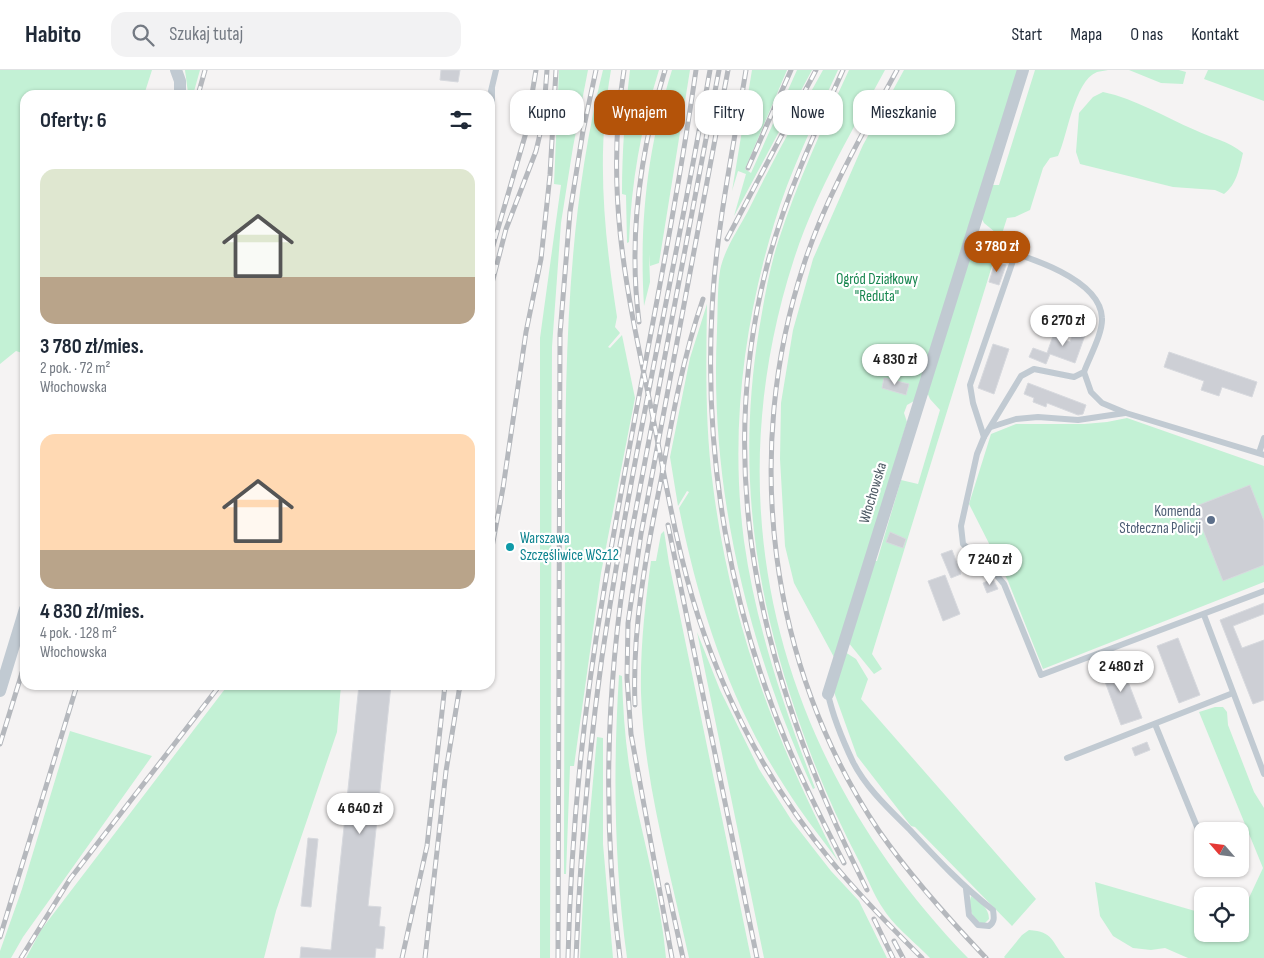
<!DOCTYPE html>
<html lang="pl">
<meta charset="utf-8">
<style>
:root{--surface:#fff;--page:#f2f2f3;--text:#1f2937;--muted:#747a83;--line:#e0e1e3;--accent:#b45309}
body{margin:0;font-family:"Sofia Sans Condensed",sans-serif;background:var(--page);color:var(--text);height:100vh;display:flex;flex-direction:column;font-size:19px;white-space:nowrap}
*{box-sizing:border-box;margin:0}
p{font-size:16px;color:var(--muted)}
.icon{flex:none;width:28px;height:28px;fill:none;stroke:currentColor;stroke-width:2;stroke-linecap:round;stroke-linejoin:round}
.map{position:relative;flex:1;overflow:hidden}
.sheet{position:absolute;left:20px;top:20px;width:475px;height:600px;display:flex;flex-direction:column;background:var(--surface);border-radius:15px;box-shadow:0 1px 4px #0004}
.sheet>*{flex:none}
.banner{position:absolute;left:510px;top:20px;width:475px;height:45px;display:flex;gap:10px}
.needle{width:32px;rotate:298deg}
.buttons{position:absolute;left:1194px;top:752px;display:grid;gap:10px}
.buttons a{display:grid;place-items:center;width:55px;height:55px;border-radius:10px;background:var(--surface);box-shadow:0 1px 4px #0004;font-size:25px}
.price{position:absolute;translate:-50% -42px;padding:0 11px;border-radius:18px;background:#fff;color:#222;font-size:16px;line-height:32px;filter:drop-shadow(0 1px 2px #0008)}
.price::after{content:'';position:absolute;left:50%;top:30px;width:15px;height:11px;margin-left:-8px;background:inherit;clip-path:polygon(0 0,100% 0,50% 100%)}
.price.selected{background:var(--accent);color:#fff}
ul{padding:0;list-style:none}
li{display:grid;align-content:center;gap:10px;height:265px;padding:0 20px}
li span{display:grid;place-items:center;height:155px;border-radius:15px;color:#555}
li>.icon{margin-inline-start:auto}
span .icon{width:90px;height:90px;fill:#fffc;stroke-width:1}
li b{font-size:21px}
h2{display:flex;justify-content:space-between;align-items:center;height:60px;padding:0 20px;font-size:21px}
.pill{padding:0 18px;border-radius:15px;background:var(--surface);box-shadow:0 1px 4px #0004;font-size:18px;line-height:45px}
.pill.selected{background:var(--accent);color:#fff}
header{display:flex;align-items:center;gap:30px;box-sizing:border-box;height:70px;padding:0 25px;background:var(--surface);border-bottom:1px solid var(--line)}
header strong{font-size:24px}
nav{display:flex;gap:28px;margin-inline-start:auto;font-size:18px}
.search{width:350px;height:45px;background:var(--page);display:flex;align-items:center;gap:12px;box-sizing:border-box;padding:0 18px;border-radius:15px;color:var(--muted);font-size:19px}
.map>svg:first-child{display:block}
</style>
<header>
<strong>Habito</strong>
<div class="search"><svg class="icon" aria-label="search" viewBox="0 0 24 24"><circle cx="10" cy="10" r="6"/><path d="M15 15l6 6"/></svg>Szukaj tutaj</div>
<nav><a>Start</a><a>Mapa</a><a>O nas</a><a>Kontakt</a></nav>
</header>
<div class="map">
<svg width="1264" height="888" viewBox="0 0 1264 888">
<rect width="100%" height="100%" fill="#f5f3f3"/>
<g fill="#c3f1d5">
<polygon points="0,0 152,0 144,25 25,25 25,284 16,281 0,294"/>
<polygon points="185,0 200,0 193,25 188,23"/>
<polygon points="559,0 588,0 573,77 561,153 552,277 550,888 540,888 540,268 561,115 554,114"/>
<path d="M 603,0 L 611,0 C 596,86 604,162 617,247 L 615,257 L 620,263 L 608,277 L 610,278 L 622,265 L 635,328 L 601,503 L 574,696 L 570,696 L 566,804 L 564,804 C 564,686 565,569 565,451 C 565,299 566,148 603,0 Z"/>
<path d="M 630,0 L 659,0 C 641,57 631,113 629,172 L 627,173 L 626,125 L 622,124 C 622,82 625,41 630,0 Z"/>
<path d="M 672,0 L 690,0 L 663,168 L 659,193 L 650,196 L 649,184 L 650,212 L 644,236 C 639,153 647,80 672,0 Z"/>
<polygon points="752,0 787,0 745,99 751,103 797,0 812,0 734,146 746,104 738,101 732,121"/>
<path d="M 823,0 L 838,0 C 815,50 790,101 774,154 C 743,256 730,365 744,471 C 756,556 784,638 815,718 L 813,719 C 748,577 709,418 717,261 C 718,243 717,213 721,196 C 726,177 739,158 748,141 C 771,94 797,47 823,0 Z"/>
<path d="M 849,0 L 885,0 C 852,61 816,122 794,189 C 711,446 782,696 968,888 L 930,888 C 917,874 894,856 884,840 C 874,826 868,809 860,793 C 838,751 819,708 803,663 C 755,528 736,403 759,260 C 764,231 769,200 778,172 C 797,113 823,56 849,0 Z"/>
<polygon points="904,0 1018,0 914,331 907,335 904,343 907,352 835,589 794,513 785,476 780,389 781,333 793,260 813,189 863,75"/>
<path d="M 1035,0 L 1108,0 C 1105,1 1100,1 1097,2 C 1074,11 1068,65 1058,86 L 1050,88 L 1043,98 L 1030,140 L 1015,147 L 1007,148 L 1001,167 L 984,153 L 981,147 L 991,115 L 999,115 Z"/>
<polygon points="1129,0 1179,0 1186,2 1183,14 1161,13"/>
<polygon points="1208,0 1264,0 1264,31 1204,9"/>
<path d="M 1103,22 C 1136,29 1164,47 1195,60 C 1211,68 1229,71 1243,83 C 1239,99 1237,114 1224,124 L 1215,120 L 1173,117 L 1080,94 L 1076,82 L 1079,43 L 1093,27 Z"/>
<polygon points="973,176 996,183 872,584 882,599 874,604 848,572 874,491 877,491 901,410 918,414 940,340 930,329 926,320"/>
<path d="M 707,234 C 706,295 705,356 713,416 C 730,551 775,671 838,791 C 820,766 801,743 785,717 C 729,631 699,537 679,438 L 689,422 L 687,421 L 678,436 L 670,387 L 690,288 Z"/>
<polygon points="1127,348 1264,396 1264,512 1043,599 1008,511 969,434 991,364 1016,354 1084,354 1107,352"/>
<path d="M 664,461 L 669,493 L 751,888 L 689,888 C 670,801 644,712 641,623 C 640,579 645,535 651,491 L 656,491 L 661,464 Z"/>
<polygon points="697,562 720,620 759,699 792,751 831,801 859,831 887,888 764,888"/>
<polygon points="845,582 856,589 868,609 861,629 1036,829 1012,856 915,757 911,756 857,686 834,622"/>
<path d="M 619,605 L 622,606 C 623,645 626,685 634,723 C 645,778 661,832 666,888 L 627,888 C 614,794 613,700 619,605 Z"/>
<polygon points="228,615 341,615 337,662 276,841 264,888 26,888 41,860"/>
<polygon points="1215,637 1223,637 1227,642 1228,655 1254,722 1264,738 1264,888 1188,888 1165,878 1151,880 1133,878 1113,866 1100,846 1095,812 1202,843 1202,864 1240,864 1240,847 1263,798 1199,642"/>
<polygon points="70,661 152,686 23,867 11,888 0,888 0,881 22,819"/>
<polygon points="597,667 603,668 603,774 613,888 580,888 584,810"/>
<path d="M 971,826 C 979,832 989,837 989,849 L 985,853 L 980,853 C 971,847 968,836 971,826 Z"/>
<path d="M 1029,860 C 1054,862 1051,871 1065,888 L 1005,888 L 1004,887 L 1022,865 Z"/>
</g>
<g fill="#cdcfd5" stroke="#d7d9de">
<polygon points="441,0 460,0 458,12 440,10"/>
<polygon points="995,192 1006,195 999,215 989,212"/>
<polygon points="1076,253 1088,257 1075,293 1050,284 1046,294 1029,287 1033,278 1047,283 1053,266 1070,272"/>
<polygon points="993,274 1009,279 994,324 978,318"/>
<polygon points="1169,282 1257,312 1252,327 1222,317 1219,326 1201,320 1204,311 1164,297"/>
<polygon points="884,308 909,314 906,325 882,318"/>
<polygon points="1028,313 1086,335 1083,344 1078,345 1047,333 1046,337 1033,332 1034,328 1024,324"/>
<polygon points="1250,415 1264,451 1264,495 1223,511 1194,437"/>
<polygon points="890,462 906,469 903,478 886,472"/>
<polygon points="952,480 961,504 951,508 941,484"/>
<polygon points="945,505 960,544 943,551 928,511"/>
<polygon points="993,509 998,519 987,523 983,513"/>
<polygon points="1264,533 1264,544 1233,556 1242,578 1264,570 1264,630 1253,634 1220,550"/>
<polygon points="1178,568 1200,625 1179,633 1157,576"/>
<polygon points="1120,591 1142,648 1121,655 1100,598"/>
<polygon points="359,615 391,615 368,836 381,837 379,856 385,857 383,879 376,878 375,888 300,888 301,877 331,880"/>
<polygon points="1147,672 1150,680 1135,686 1132,678"/>
<polygon points="308,768 318,769 311,837 301,836"/>
</g>
<g fill="none" stroke-linecap="round" stroke-linejoin="round">
<g stroke="#c1cad2" stroke-width="6">
<polyline points="491,21 496,0"/>
<polyline points="490,92 492,81 492,19"/>
<path d="M 970,169 C 1005,181 1100,202 1102,248 C 1103,263 1089,288 1084,302 L 1074,307 L 1034,299 L 1021,306 L 984,367 L 977,384 L 961,456 L 963,474 L 993,501 L 1004,514 L 1041,605 L 1264,521"/>
<polyline points="1084,302 1091,322 1102,333 1126,343 1264,385"/>
<polyline points="991,357 1016,349 1038,347 1078,350 1125,343"/>
<polyline points="984,367 973,333 970,315 1015,185"/>
<polyline points="1259,383 1264,368"/>
<polyline points="1204,545 1264,704"/>
<path d="M 828,624 C 833,647 843,671 853,692 C 866,718 890,740 910,760 C 936,788 962,816 993,840 C 994,847 995,852 989,856 L 978,855 L 969,845 L 966,819"/>
<polyline points="1155,654 1202,769"/>
<polyline points="1067,688 1233,623"/>
</g>
<g stroke="#c1cad2" stroke-width="12">
<polyline points="176,0 180,11 180,25"/>
<polyline points="0,621 25,539"/>
<polyline points="828,624 1023,0"/>
</g>
<g stroke="#b5b8bd" stroke-width="5">
<g id="rail">
<path d="M 624,0 C 605,117 625,214 649,328 C 664,400 675,475 698,546 C 727,635 772,719 832,792 C 860,826 891,857 922,888"/>
<path d="M 746,0 C 733,80 716,159 712,240 C 704,388 730,538 787,674 C 804,715 824,754 844,793"/>
<path d="M 843,0 C 815,62 787,123 769,188 C 709,411 766,619 867,820"/>
<path d="M 897,0 C 863,63 826,126 804,194 C 742,382 768,596 879,761 C 911,807 948,848 986,888"/>
<polyline points="198,25 205,0"/>
<polyline points="748,98 791,0"/>
<polyline points="727,169 816,0"/>
<polyline points="490,186 525,66 536,0"/>
<polyline points="490,221 506,159 536,81 543,51 547,0"/>
<path d="M 639,252 C 628,166 640,82 665,0"/>
<polyline points="668,455 757,888"/>
<polyline points="490,488 503,418 526,262 541,189 550,105 556,0"/>
<path d="M 635,635 C 632,558 646,485 661,410 C 672,348 683,287 703,229"/>
<polyline points="0,674 25,593"/>
<polyline points="667,815 683,888"/>
<polyline points="874,849 893,888"/>
<polyline points="0,867 77,615"/>
<polyline points="894,871 903,888"/>
<polyline points="21,888 70,809 220,615"/>
<polyline points="402,888 427,776 445,615"/>
<polyline points="425,888 446,701 460,615"/>
<polyline points="558,888 560,264 570,142 583,61 596,0"/>
<path d="M 568,888 C 571,765 583,641 604,520 C 633,346 671,174 696,0"/>
<path d="M 576,888 C 580,787 588,687 602,587 C 631,390 676,196 710,0"/>
<path d="M 620,888 C 602,751 606,612 629,476 L 719,0"/>
<polyline points="672,888 631,664 627,608 628,553 641,464 728,0"/>
</g>
</g>
<use href="#rail" stroke="#fff" stroke-width="3" stroke-dasharray="9" stroke-linecap="butt"/>
</g>
<circle fill="#5c6f8a" stroke="#fff" stroke-width="2" cx="1211" cy="450" r="5"/>
<circle fill="#0f9aa8" stroke="#fff" stroke-width="2" cx="510" cy="477" r="5"/>
<g text-anchor="middle" dominant-baseline="central" stroke-width="4.5" stroke-linejoin="round" paint-order="stroke">
<g font-size="15" fill="#17864f" stroke="#fff">
<text x="877" y="209">Ogród Działkowy<tspan x="877" dy="17">"Reduta"</tspan></text>
</g>
<g font-size="15" fill="#4a5661" stroke="#fff">
<text transform="translate(873 423) rotate(-73)">Włochowska</text>
</g>
<g font-size="15" fill="#4e5e75" stroke="#fff" text-anchor="end">
<text x="1201" y="441">Komenda<tspan x="1201" dy="17">Stołeczna Policji</tspan></text>
</g>
<g font-size="15" fill="#0d838f" stroke="#fff" text-anchor="start">
<text x="520" y="468">Warszawa<tspan x="520" dy="17">Szczęśliwice WSz12</tspan></text>
</g>
</g>
</svg>
<div class="buttons">
<a><svg class="needle" viewBox="-14 -14 28 28"><path d="M0-13l5 13h-10z" fill="#e53935"/><path d="M0 13l5-13h-10z" fill="#747a83"/></svg></a>
<a><svg class="icon" aria-label="locate" viewBox="0 0 24 24"><circle cx="12" cy="12" r="6"/><path d="M12 2v4M12 18v4M2 12h4M18 12h4"/></svg></a>
</div>
<b class="price selected" style="left:997px;top:203px">3 780 zł</b>
<b class="price" style="left:1063px;top:277px">6 270 zł</b>
<b class="price" style="left:895px;top:316px">4 830 zł</b>
<b class="price" style="left:990px;top:516px">7 240 zł</b>
<b class="price" style="left:1121px;top:623px">2 480 zł</b>
<b class="price" style="left:360px;top:765px">4 640 zł</b>
<div class="banner">
<a class="pill">Kupno</a>
<a class="pill selected">Wynajem</a>
<a class="pill">Filtry</a>
<a class="pill">Nowe</a>
<a class="pill">Mieszkanie</a>
</div>
<section class="sheet">
<h2>Oferty: 6<svg class="icon" aria-label="filters" viewBox="0 0 24 24"><path d="M4 7h16M4 17h16"/><circle cx="9" cy="7" r="2"/><circle cx="15" cy="17" r="2"/></svg></h2>
<ul>
<li><span style="background:linear-gradient(#dfe7d0 70%,#b9a48a 0)"><svg class="icon" aria-label="home" viewBox="0 0 24 24"><path d="M3 11l9-7 9 7M6 9v11h12V9"/></svg></span><div><b>3 780 zł/mies.</b><p>2 pok. · 72 m²</p><p>Włochowska</p></div></li>
<li><span style="background:linear-gradient(#ffd9b3 75%,#b9a48a 0)"><svg class="icon" aria-label="home" viewBox="0 0 24 24"><path d="M3 11l9-7 9 7M6 9v11h12V9"/></svg></span><div><b>4 830 zł/mies.</b><p>4 pok. · 128 m²</p><p>Włochowska</p></div></li>
</ul>
</section>
</div>
